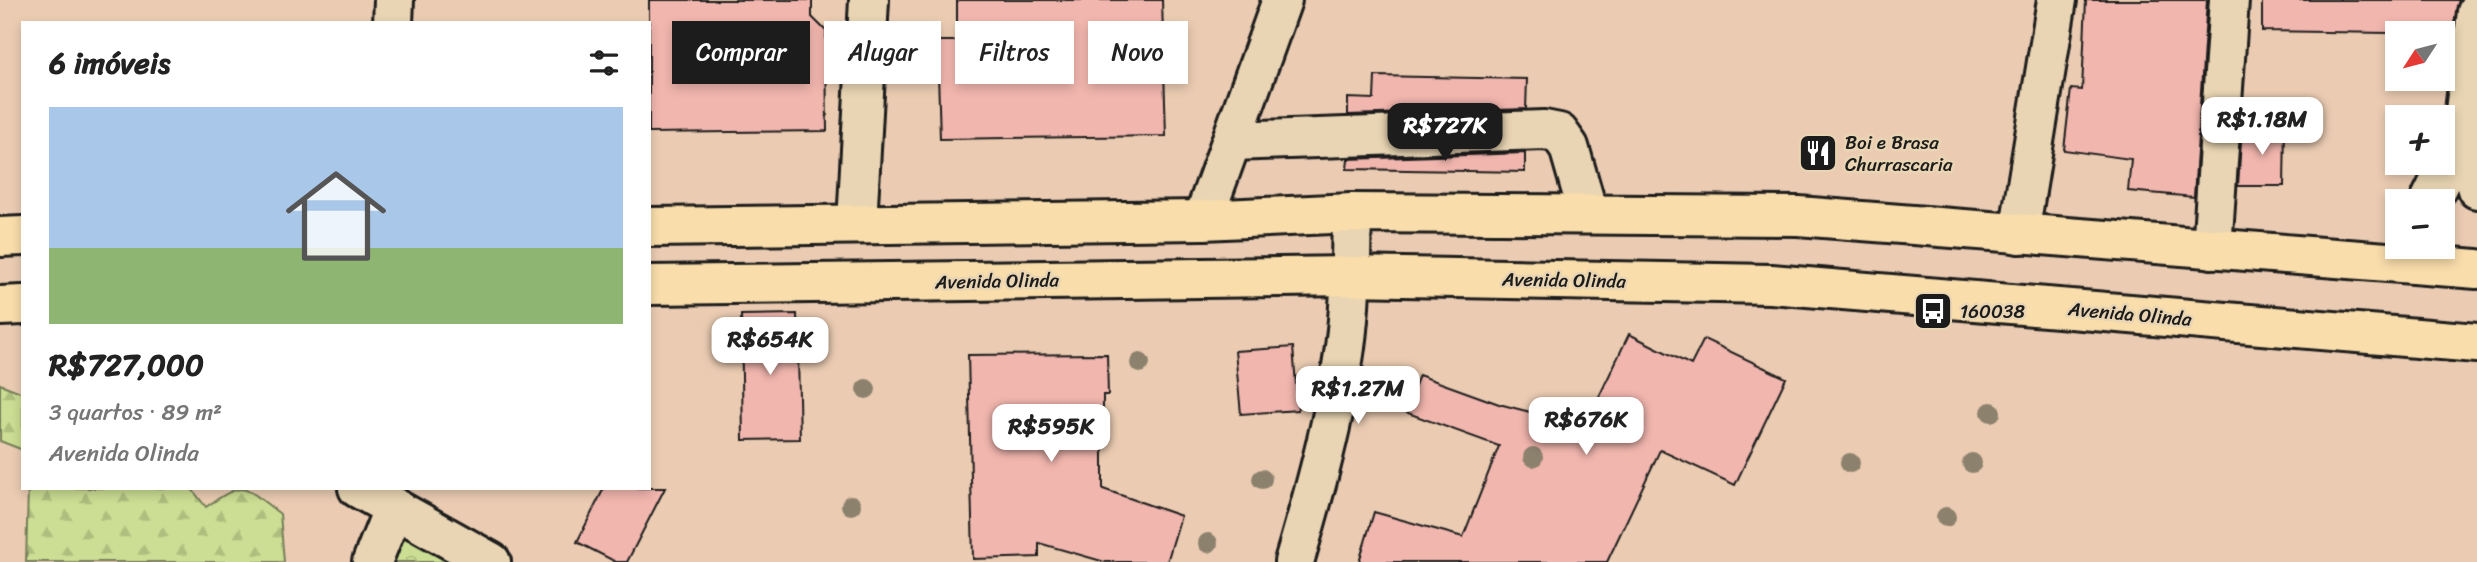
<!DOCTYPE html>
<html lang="pt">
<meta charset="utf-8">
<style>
:root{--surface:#fff;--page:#f2f2f2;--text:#222;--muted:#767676;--accent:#1c1c1c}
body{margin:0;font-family:Sriracha,sans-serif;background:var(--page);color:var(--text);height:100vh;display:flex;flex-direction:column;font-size:26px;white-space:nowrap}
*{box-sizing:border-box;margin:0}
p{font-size:23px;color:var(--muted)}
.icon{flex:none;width:38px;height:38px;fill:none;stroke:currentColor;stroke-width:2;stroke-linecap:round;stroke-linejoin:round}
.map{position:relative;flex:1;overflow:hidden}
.sheet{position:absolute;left:21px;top:21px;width:630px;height:469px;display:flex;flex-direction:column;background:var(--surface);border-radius:0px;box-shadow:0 4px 10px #0003}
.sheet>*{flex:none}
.hud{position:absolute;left:672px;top:21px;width:665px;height:63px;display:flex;gap:14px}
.needle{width:46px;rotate:234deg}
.buttons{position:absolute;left:2385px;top:21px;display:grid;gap:14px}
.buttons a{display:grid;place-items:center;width:70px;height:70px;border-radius:0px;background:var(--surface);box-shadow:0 4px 10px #0003;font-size:35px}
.price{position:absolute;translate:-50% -60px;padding:0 16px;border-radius:14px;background:#fff;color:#222;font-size:23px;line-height:46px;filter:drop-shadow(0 2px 4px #0008)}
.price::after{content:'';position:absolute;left:50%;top:42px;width:21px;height:16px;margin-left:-10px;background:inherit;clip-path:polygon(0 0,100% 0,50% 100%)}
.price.selected{background:var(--accent);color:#fff}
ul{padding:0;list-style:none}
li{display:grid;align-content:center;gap:14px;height:371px;padding:0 28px}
li span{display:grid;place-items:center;height:217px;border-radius:0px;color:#555}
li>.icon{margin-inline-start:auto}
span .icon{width:126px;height:126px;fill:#fffc;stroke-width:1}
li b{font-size:30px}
h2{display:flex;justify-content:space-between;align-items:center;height:84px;padding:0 28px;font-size:30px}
.tag{padding:0 24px;border-radius:0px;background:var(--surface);box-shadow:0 4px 10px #0003;font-size:24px;line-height:63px}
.tag.selected{background:var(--accent);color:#fff}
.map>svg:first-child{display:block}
</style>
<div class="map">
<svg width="2477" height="562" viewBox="0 0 2477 562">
<defs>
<pattern id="forest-firs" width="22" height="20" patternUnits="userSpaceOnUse" patternTransform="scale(1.75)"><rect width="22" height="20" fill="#cbde93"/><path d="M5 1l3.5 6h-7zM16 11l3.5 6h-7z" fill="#aebe7e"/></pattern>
<pattern id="park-crowns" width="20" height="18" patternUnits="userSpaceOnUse" patternTransform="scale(1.75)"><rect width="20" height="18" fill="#cbde93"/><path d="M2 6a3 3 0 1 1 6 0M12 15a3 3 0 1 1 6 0" fill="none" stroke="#aebe7e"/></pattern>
</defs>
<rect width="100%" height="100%" fill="#ebccb2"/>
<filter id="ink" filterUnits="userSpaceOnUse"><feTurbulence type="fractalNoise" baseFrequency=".0143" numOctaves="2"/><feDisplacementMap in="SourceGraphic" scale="14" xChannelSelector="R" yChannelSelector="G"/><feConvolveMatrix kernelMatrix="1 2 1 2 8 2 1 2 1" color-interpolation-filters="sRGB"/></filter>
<g filter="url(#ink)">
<g fill="url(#forest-firs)" stroke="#747d58" stroke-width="2">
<polygon points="0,384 23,393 23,450 0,441"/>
<path d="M 28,488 L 191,488 L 206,507 C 246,479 243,486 280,514 L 284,562 L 26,562 Z"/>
</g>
<polygon fill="url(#park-crowns)" stroke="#747d58" stroke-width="2" points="405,534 456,562 392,562"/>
<g fill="#f1b6ae" stroke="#1c1c1c" stroke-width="2">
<polygon points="649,0 812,0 812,17 826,31 827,131 649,133"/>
<polygon points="957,0 1162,0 1166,136 940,139 937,41 957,41"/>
<polygon points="2086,0 2207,0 2194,197 2128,191 2131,159 2064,150 2071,89 2082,90"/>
<polygon points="2262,0 2459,0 2452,34 2262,31"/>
<polygon points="1375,76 1527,79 1526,109 1348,115 1348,98 1374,99"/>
<polygon points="2242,126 2285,127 2284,186 2238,186"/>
<polygon points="1525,153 1525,172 1347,169 1348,159"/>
<polygon points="797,314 800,439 743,440 741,315"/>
<polygon points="1629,334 1691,365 1704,339 1786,378 1735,485 1660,450 1607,562 1359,562 1374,512 1463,537 1499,446 1405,412 1419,375 1499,404 1585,426"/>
<polygon points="1293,347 1298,410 1241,414 1235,351"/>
<polygon points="1107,354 1108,395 1103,395 1103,489 1181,516 1167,562 1105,562 1039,543 1039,557 973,559 968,355"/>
<polygon points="604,488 665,488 627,562 616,562 577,542"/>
</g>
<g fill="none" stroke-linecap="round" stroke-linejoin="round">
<g stroke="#1c1c1c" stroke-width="44">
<g id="minor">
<polyline points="393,23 394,0"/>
<polyline points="2462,136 2477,189"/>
<polyline points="1233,141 1544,130 1559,133 1569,147 1588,213"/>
<polyline points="2430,201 2462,136 2477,12"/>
<polyline points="1203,220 1282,0"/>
<polyline points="857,224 869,0"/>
<polyline points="2019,234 2057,0"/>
<polyline points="2212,249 2229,0"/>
<polyline points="358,488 491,562"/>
<polyline points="372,562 394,507"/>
<path d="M 1294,562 C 1314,494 1335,418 1345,347 C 1351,303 1351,258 1352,213"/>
</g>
</g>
<g stroke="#1c1c1c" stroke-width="44">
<g id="major">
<polyline points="649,227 1203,220 1352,213 1798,216 2477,269"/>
<polyline points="0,237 23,236"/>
<polyline points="649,285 1351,276 1771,284 2477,343"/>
<polyline points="0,306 23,305"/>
</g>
</g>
<use href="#minor" stroke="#e9d5b3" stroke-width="38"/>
<use href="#major" stroke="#f9ddab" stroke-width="38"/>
</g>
<g fill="#8c816d">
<circle cx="1140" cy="363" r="10"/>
<circle cx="866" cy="389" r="10"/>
<circle cx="1991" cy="412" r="10"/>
<circle cx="1533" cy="457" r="10"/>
<circle cx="1850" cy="463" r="10"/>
<circle cx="1972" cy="463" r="10"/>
<circle cx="1262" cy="479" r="10"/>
<circle cx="851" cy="505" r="10"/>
<circle cx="1946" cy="517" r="10"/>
<circle cx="1208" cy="543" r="10"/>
</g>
</g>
<defs>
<g id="restaurant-square" transform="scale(2.0125)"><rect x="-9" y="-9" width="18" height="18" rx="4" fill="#1c1c1c" stroke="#e9d5b3"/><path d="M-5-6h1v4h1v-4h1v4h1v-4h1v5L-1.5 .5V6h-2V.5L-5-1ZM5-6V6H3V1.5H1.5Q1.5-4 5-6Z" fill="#fff"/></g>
<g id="bus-square" transform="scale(2.0125)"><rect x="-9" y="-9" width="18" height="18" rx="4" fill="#1c1c1c" stroke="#e9d5b3"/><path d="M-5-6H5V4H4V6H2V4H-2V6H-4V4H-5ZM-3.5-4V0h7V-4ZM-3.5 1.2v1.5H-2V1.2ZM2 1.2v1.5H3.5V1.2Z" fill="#fff"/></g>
</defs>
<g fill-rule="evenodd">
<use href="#restaurant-square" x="1818" y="153"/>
<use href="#bus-square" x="1933" y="311"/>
</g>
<g text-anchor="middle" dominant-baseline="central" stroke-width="5" stroke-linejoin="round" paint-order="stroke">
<g font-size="19" fill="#1c1c1c" stroke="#e9d5b3" text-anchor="start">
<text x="1845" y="142">Boi e Brasa<tspan x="1845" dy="22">Churrascaria</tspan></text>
<text x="1960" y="311">160038</text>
</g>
<g font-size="19" fill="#1c1c1c" stroke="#e9d5b3">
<text transform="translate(1564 280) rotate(1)">Avenida Olinda</text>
<text transform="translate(997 281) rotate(-1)">Avenida Olinda</text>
<text transform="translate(2130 314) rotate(5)">Avenida Olinda</text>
</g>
</g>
</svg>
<div class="buttons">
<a><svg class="needle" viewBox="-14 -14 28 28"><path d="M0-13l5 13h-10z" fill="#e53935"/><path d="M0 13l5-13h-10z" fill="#767676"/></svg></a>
<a>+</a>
<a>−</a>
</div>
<b class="price" style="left:2262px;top:157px">R$1.18M</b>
<b class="price selected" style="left:1445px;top:163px">R$727K</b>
<b class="price" style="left:770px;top:377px">R$654K</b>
<b class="price" style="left:1358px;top:426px">R$1.27M</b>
<b class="price" style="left:1586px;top:457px">R$676K</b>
<b class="price" style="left:1051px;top:464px">R$595K</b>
<div class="hud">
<a class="tag selected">Comprar</a>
<a class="tag">Alugar</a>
<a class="tag">Filtros</a>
<a class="tag">Novo</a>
</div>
<section class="sheet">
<h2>6 imóveis<svg class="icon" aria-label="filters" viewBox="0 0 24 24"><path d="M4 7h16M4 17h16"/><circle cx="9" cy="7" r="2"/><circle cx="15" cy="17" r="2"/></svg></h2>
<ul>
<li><span style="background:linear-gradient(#a9c7e8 65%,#8fb573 0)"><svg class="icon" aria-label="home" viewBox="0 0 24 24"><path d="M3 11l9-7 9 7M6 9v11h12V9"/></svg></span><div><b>R$727,000</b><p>3 quartos · 89 m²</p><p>Avenida Olinda</p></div></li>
</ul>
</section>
</div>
